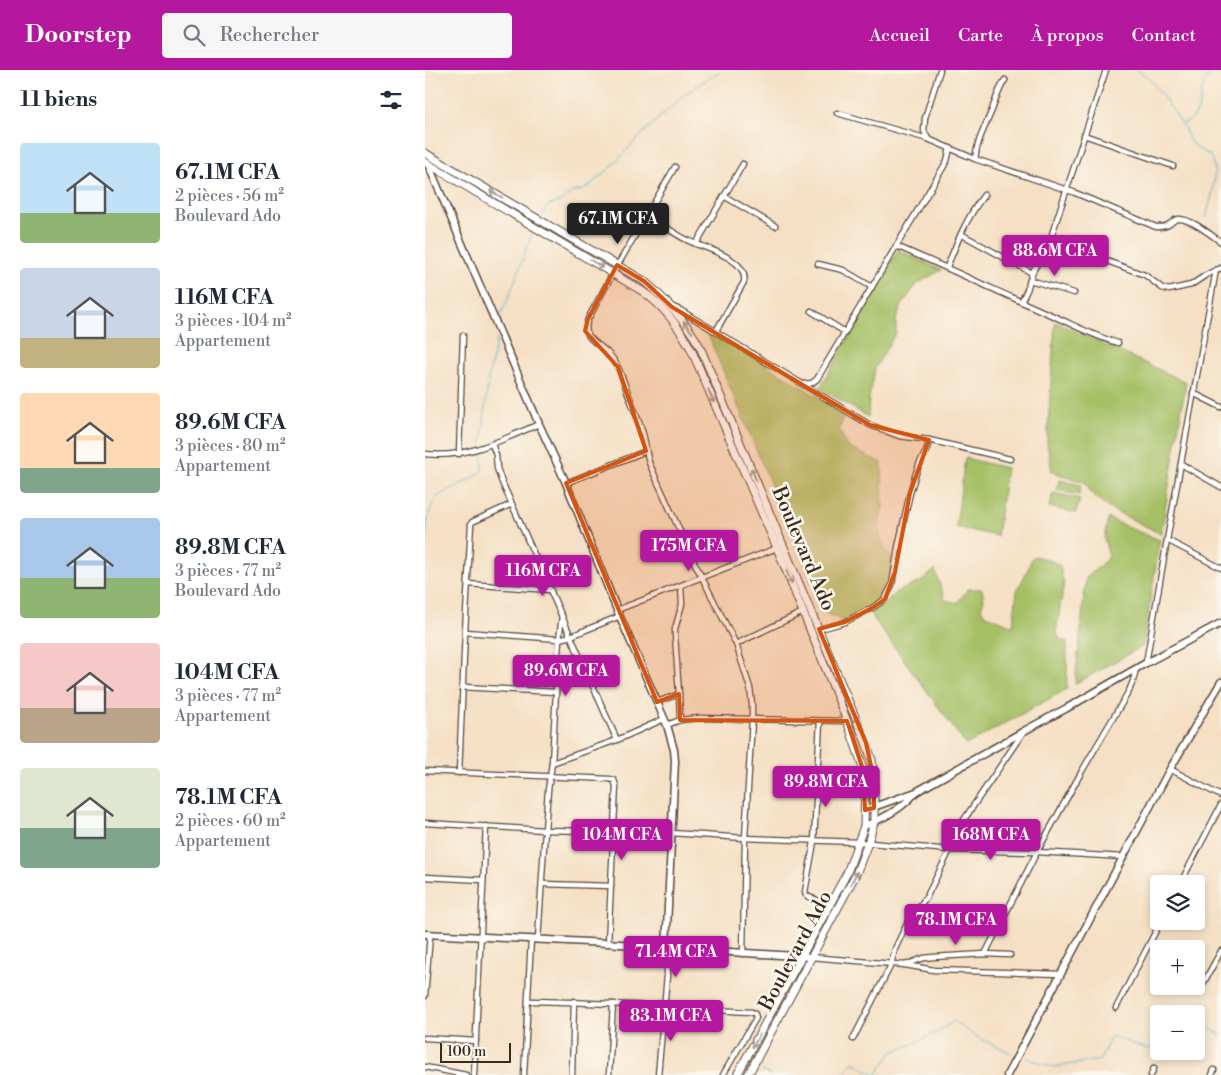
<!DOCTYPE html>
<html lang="fr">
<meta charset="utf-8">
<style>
:root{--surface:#fff;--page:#f6f6f7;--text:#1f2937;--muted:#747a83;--accent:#b5179e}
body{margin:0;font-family:"Libre Bodoni",serif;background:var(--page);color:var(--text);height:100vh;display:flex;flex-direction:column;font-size:19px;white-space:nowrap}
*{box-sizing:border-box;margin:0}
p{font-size:16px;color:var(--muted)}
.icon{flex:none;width:28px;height:28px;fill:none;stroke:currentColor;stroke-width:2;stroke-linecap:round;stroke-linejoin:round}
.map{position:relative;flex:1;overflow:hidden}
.drawer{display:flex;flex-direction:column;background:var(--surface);width:425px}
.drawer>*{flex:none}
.fabs{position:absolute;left:725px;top:805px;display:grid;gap:10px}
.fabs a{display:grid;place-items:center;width:55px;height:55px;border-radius:5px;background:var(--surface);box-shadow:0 2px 8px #0003;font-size:25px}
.scale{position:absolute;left:15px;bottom:12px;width:71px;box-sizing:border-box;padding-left:5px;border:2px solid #3b2a1e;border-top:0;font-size:14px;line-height:18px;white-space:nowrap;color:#3b2a1e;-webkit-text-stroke:4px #fbf7ec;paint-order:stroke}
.price{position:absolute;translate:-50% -42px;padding:0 11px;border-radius:5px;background:var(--accent);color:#fff;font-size:16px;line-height:32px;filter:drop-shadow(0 1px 2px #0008)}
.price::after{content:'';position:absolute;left:50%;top:30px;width:15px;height:11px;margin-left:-8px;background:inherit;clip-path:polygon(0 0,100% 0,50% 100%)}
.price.on{background:#222;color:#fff}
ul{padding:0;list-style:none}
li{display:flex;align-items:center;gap:15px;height:125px;padding:0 20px}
li span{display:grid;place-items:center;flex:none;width:140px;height:100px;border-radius:5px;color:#555}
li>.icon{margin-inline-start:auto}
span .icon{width:60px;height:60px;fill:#fffc;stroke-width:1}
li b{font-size:21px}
h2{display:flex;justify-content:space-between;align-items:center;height:60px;padding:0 20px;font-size:21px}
header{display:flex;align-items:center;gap:30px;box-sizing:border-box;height:70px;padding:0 25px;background:var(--accent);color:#fff}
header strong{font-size:24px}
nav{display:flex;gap:28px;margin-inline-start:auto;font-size:18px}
.search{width:350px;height:45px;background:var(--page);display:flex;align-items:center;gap:12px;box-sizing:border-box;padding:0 18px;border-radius:5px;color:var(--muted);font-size:19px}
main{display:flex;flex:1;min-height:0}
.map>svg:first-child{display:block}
</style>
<header>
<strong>Doorstep</strong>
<div class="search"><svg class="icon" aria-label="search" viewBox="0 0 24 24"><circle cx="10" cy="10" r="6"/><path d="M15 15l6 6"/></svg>Rechercher</div>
<nav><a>Accueil</a><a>Carte</a><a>À propos</a><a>Contact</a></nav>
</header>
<main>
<section class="drawer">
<h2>11 biens<svg class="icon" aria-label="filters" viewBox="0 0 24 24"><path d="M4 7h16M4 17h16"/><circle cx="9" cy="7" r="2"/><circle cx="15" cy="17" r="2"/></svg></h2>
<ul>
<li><span style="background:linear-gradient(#bfe0f5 70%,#8fb573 0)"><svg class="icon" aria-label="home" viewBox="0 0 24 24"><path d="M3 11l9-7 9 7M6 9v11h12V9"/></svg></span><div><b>67.1M CFA</b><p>2 pièces · 56 m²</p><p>Boulevard Ado</p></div></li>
<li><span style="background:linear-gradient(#c9d6e8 70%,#c2b280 0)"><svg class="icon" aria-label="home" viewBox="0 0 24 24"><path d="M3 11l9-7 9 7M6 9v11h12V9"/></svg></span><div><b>116M CFA</b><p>3 pièces · 104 m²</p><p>Appartement</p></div></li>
<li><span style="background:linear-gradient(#ffd9b3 75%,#7fa58c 0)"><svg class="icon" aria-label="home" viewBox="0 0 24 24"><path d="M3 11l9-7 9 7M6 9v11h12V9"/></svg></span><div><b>89.6M CFA</b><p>3 pièces · 80 m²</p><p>Appartement</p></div></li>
<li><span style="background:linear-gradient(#a9c7e8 60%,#8fb573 0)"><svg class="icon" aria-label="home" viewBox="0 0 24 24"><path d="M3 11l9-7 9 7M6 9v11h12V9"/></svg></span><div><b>89.8M CFA</b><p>3 pièces · 77 m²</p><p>Boulevard Ado</p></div></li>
<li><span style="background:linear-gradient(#f6c9c9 65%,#b9a48a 0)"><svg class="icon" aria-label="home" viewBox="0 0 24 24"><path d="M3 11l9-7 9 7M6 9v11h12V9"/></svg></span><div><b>104M CFA</b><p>3 pièces · 77 m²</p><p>Appartement</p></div></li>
<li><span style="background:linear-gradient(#dfe7d0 60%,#7fa58c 0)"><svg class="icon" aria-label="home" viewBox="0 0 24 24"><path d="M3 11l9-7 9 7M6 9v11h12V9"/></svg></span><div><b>78.1M CFA</b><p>2 pièces · 60 m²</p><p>Appartement</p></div></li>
</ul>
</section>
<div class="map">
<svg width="796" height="1005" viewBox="0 0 796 1005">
<rect width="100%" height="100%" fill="#fbf7ec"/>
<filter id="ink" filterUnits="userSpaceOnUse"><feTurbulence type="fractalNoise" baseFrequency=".02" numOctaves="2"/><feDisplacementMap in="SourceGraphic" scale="10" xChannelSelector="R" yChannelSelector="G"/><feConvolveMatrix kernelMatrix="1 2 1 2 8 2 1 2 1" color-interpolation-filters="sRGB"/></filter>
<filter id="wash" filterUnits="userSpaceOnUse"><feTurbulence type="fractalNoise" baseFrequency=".0096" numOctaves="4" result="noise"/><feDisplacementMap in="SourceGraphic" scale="20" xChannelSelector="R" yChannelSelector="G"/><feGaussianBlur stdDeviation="1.12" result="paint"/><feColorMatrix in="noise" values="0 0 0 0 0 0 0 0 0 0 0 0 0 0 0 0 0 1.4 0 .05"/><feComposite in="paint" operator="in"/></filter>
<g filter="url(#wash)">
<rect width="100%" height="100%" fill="#f5e0c5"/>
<g fill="#a5bf65" stroke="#707442">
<polygon points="473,180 516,200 492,214 477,235 471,250 471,263 450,298 444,328 443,347 395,318"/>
<polygon points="630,252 761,312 736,464 682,437 666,423 660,412 627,402 622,373"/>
<path d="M 280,258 L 420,343 L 414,360 L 424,378 L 457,393 L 458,437 L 453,458 L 459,478 L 468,491 C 468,497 468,505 466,511 C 460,531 435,542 418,551 L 400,543 Z"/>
<polygon points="540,388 581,398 572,466 531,457"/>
<polygon points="635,410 656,415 654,425 632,420"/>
<polygon points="628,423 655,429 651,443 624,437"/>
<polygon points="683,448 707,459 735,470 718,576 650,614 661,508 684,487 679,468"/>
<path d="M 610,486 C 615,487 632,492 635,496 C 637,500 635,506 639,512 L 631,563 L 636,570 L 642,572 L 642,619 L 541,675 L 444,542 L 456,537 L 471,522 L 495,512 L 510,500 L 520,530 L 532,533 L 543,519 L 557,519 L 559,530 L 556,538 L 559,544 L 588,556 L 592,521 L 604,497 L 606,489 Z"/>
</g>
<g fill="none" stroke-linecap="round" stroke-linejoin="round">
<g stroke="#45b1c2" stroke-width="1">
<path d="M 712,0 L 725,9 L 732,18 L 757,54 L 766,73 L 775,80 L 785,85 C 786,89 788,93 789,97 C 791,114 785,132 781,148"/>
<path d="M 758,54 C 779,46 773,29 779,12 C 781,8 784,5 787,2 L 796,2"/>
<polyline points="117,147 122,136 137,131 147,122 159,120 184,99 214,67 260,24 296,0"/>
<polyline points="74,249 85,224 108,161"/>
<polyline points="57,372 63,310 72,269"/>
<path d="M 0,479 C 1,465 2,437 12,427 C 21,420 56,407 58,399 C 59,394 57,388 57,383"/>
<polyline points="771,950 796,965"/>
<polyline points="601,988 628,997 675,990 686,966 722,979 734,976"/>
<polyline points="337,1001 345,1005"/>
<polyline points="414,1005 418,1005 428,992 451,1005 467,982 487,974 513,962 529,951 550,966 586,983"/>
</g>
</g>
</g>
<g filter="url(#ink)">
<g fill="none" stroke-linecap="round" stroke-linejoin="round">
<g stroke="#574537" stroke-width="7">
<g id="street">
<path d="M 412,43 L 503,69 L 550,89 L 648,122 L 731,157 C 736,157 740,157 743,155 C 747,153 749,149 753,149 C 766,148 786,165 796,172"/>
<polyline points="659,65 748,96"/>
<polyline points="503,69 499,61 500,48 515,0"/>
<path d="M 550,89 C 552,71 560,57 567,40 C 571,29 573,21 580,10"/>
<path d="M 250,97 L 188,203 L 163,249 C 156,267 170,271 182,282 C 195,294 199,315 206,331 C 210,342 215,353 218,364 C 221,374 221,384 225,395 L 268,490 L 311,574 L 325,618 L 327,634 L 327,650 L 320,768 L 318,884"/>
<polyline points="299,126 350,156"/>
<path d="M 222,145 C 235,153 248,163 262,170 C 278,178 324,188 319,212 L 291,261"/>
<polyline points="536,164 607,203"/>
<polyline points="625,170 720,205 737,218 744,220 766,215 781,205 796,198"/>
<polyline points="271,174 318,94"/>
<path d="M 471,176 C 523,198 574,222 626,245 C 649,255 668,266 693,273"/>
<polyline points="393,194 418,200 447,217"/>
<path d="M 522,197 C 532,172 542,147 559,125"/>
<polyline points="605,210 649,223"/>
<polyline points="596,232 602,220 607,203 625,170 681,0"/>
<polyline points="248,237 255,240 445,355 474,366 504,370 585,389"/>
<polyline points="386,241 420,262"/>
<polyline points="379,314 387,313 392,309 522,91 525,78"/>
<polyline points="768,323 796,337"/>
<polyline points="67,374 71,385 72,398 76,410 192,670"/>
<path d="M 0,384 C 42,389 76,370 114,354"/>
<polyline points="34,384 38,265"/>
<polyline points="756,394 796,417"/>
<polyline points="141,413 221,381"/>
<polyline points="742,470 796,498"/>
<polyline points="43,514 126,520"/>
<polyline points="192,540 352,478"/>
<polyline points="392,560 420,552 449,537 460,529 467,515 473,477 485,423 490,406 495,392 501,382 504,370"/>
<polyline points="40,562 134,569 146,566 195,546"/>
<polyline points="311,574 378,542"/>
<polyline points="721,593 742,470 791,200"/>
<polyline points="37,617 131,622"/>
<polyline points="232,632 254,624"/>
<polyline points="255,650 275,648 422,651"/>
<polyline points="395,651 389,772 380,822 381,825 384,827 405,835"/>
<polyline points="242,655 255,650 254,624 250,565 250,559 257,534 256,516"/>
<polyline points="127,693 192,670 239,649"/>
<polyline points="745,699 796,726"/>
<polyline points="0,701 184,709 189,710 191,716 183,873"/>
<polyline points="34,703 40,562 46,454 47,452 87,434"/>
<polyline points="0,753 120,760 246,763 320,768 434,772 525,780 612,782 699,787"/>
<polyline points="0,807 58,810"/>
<polyline points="117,814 186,816"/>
<polyline points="755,814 796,735"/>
<polyline points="113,870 120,760 123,720 127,693 134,569 137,546"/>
<polyline points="560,884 612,782 657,701 704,621 708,611 711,599"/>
<polyline points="386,887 480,895 509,900 636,904"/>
<polyline points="480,895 499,888 508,887 560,884 585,885"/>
<polyline points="773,923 796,881"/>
<polyline points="0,926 5,865"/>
<path d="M 103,931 C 178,932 252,938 327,942 L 330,944 L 331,948 L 298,1005"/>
<polyline points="691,938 736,851"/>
<polyline points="0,968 51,971"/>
<polyline points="428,969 466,895 470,879 477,864 483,852 502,826 525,780 530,763 597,664"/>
<polyline points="0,997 41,1005"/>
<polyline points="49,1005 61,756"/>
<polyline points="99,1005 106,869"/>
<polyline points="147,1005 149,931"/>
<polyline points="184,1005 188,934"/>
<polyline points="233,1005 242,906 241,878"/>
<polyline points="726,1005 729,998"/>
<polyline points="787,1005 789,1000"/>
</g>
</g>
<g stroke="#574537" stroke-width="9">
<g id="secondary">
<polyline points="3,94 114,354 141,413 192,540 242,655 249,680 250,691 241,878"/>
<polyline points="440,740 491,722 599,661 642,638 721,593 796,553"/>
<path d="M 439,756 C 457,749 478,738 490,723"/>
<polyline points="0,864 183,873 241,878 386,887"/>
<polyline points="582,1005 745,699 796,612"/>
</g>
</g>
<g stroke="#574537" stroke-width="9">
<g id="primary">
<path d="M 0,83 L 219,211 C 242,231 261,251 275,277 L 441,673 L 447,690 L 449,709 L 449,752 L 443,773 L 431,804 L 323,1005"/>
<path d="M 0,92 L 217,221 C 239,236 253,256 266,279 L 352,478 L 422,651 L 437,694 L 440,717 L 439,756 L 422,803 L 312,1005"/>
</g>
</g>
<use href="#street" stroke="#fff" stroke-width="4.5"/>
<use href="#secondary" stroke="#fff" stroke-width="6"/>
<use href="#primary" stroke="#fff" stroke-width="7"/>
</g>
<defs><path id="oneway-shaft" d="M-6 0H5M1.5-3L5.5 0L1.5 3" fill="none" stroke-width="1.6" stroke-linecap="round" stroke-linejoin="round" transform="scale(1.25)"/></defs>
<g stroke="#a79f9a">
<use href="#oneway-shaft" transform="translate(71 124) rotate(-150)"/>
<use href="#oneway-shaft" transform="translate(172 194) rotate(30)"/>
<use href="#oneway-shaft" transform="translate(263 257) rotate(-126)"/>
<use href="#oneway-shaft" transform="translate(286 326) rotate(67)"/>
<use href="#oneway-shaft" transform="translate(329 405) rotate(-113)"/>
<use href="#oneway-shaft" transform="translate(364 507) rotate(68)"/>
<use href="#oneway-shaft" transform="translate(433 652) rotate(-112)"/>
<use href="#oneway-shaft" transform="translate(429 808) rotate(-64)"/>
<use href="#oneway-shaft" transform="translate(331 971) rotate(119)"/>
</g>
</g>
<path fill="#d7540e" fill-opacity="0.2" stroke="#d7540e" stroke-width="4" stroke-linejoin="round" d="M 192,195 L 219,211 L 247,237 L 445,355 L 504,370 L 485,423 L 470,502 L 460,529 L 449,537 L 420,552 L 394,559 L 441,673 L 449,709 L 449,738 L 440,740 L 438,700 L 422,651 L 255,650 L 254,624 L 232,632 L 141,413 L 221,381 L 193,297 L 160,261 L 163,249 Z"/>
<g text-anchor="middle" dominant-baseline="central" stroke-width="5" stroke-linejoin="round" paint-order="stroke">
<g font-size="20" fill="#3b2a1e" stroke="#fbf7ec">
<text transform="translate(378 479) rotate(67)">Boulevard Ado</text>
<text transform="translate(371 881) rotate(-62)">Boulevard Ado</text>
</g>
</g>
</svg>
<div class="fabs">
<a><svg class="icon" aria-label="layers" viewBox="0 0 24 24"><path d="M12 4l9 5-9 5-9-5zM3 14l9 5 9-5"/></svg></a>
<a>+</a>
<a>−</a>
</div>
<div class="scale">100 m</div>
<b class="price on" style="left:193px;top:175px">67.1M CFA</b>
<b class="price" style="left:630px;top:207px">88.6M CFA</b>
<b class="price" style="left:264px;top:502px">175M CFA</b>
<b class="price" style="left:118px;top:527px">116M CFA</b>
<b class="price" style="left:141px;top:627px">89.6M CFA</b>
<b class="price" style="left:401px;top:738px">89.8M CFA</b>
<b class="price" style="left:197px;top:791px">104M CFA</b>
<b class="price" style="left:566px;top:791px">168M CFA</b>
<b class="price" style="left:531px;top:876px">78.1M CFA</b>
<b class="price" style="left:251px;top:908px">71.4M CFA</b>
<b class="price" style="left:246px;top:972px">83.1M CFA</b>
</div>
</main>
